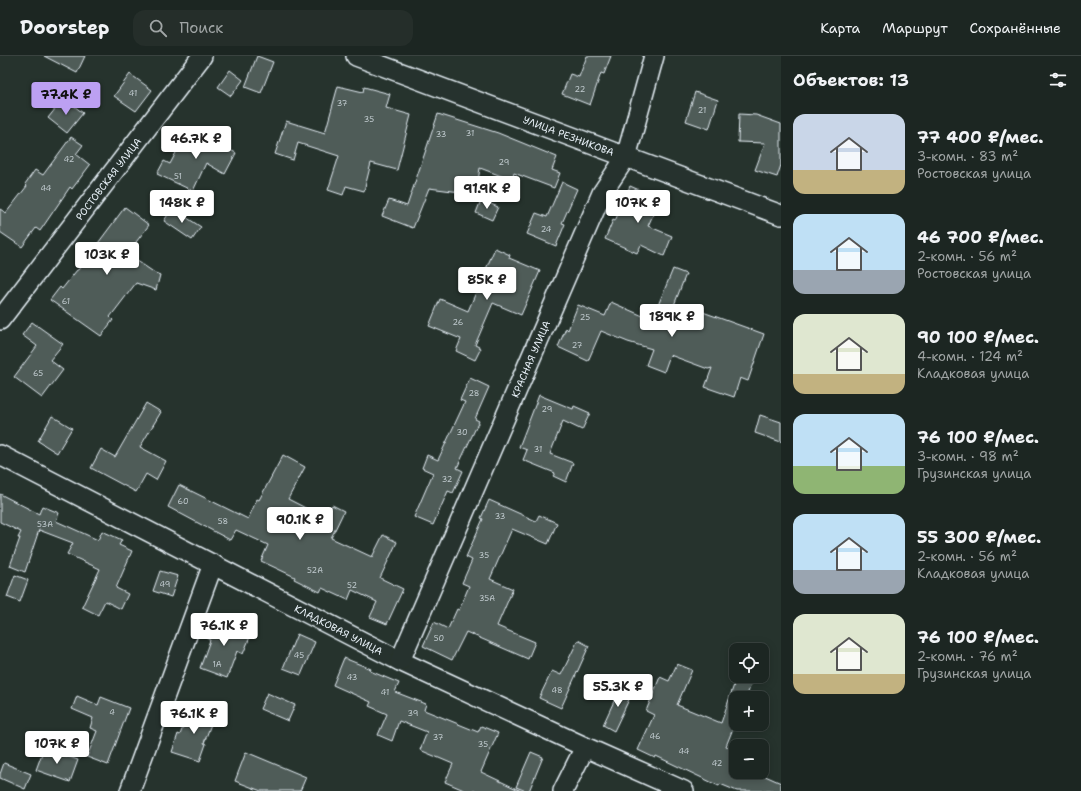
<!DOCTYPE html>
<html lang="ru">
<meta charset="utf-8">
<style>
:root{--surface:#1c2622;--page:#252e2a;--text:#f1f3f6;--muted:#a0a5a5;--line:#3a4340;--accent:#bca0f2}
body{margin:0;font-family:"Shantell Sans",sans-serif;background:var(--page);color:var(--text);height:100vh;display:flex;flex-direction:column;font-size:15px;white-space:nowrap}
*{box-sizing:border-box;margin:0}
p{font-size:13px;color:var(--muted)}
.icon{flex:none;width:22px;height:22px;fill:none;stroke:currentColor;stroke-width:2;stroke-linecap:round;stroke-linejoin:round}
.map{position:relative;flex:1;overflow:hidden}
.panel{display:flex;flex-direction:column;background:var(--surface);width:300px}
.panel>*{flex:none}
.buttons{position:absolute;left:729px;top:587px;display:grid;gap:8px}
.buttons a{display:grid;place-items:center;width:40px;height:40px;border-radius:8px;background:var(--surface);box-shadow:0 2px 10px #0003,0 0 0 1px var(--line);font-size:20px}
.price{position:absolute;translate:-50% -34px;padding:0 9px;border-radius:4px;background:#fff;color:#222;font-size:13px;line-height:26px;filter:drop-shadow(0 1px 2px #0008)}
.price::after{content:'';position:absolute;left:50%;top:24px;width:12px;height:9px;margin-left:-6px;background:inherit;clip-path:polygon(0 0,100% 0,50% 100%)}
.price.active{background:var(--accent);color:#111}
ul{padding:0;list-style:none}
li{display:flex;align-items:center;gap:12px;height:100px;padding:0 12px}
li span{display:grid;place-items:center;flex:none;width:112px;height:80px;border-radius:12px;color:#555}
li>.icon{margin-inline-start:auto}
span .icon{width:48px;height:48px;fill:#fffc;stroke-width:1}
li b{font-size:17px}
h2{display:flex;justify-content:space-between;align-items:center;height:48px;padding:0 12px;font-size:17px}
header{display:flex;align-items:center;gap:24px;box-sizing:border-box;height:56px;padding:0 20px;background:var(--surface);border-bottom:1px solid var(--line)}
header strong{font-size:19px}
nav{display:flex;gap:22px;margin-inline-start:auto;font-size:14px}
.search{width:280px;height:36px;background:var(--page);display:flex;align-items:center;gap:10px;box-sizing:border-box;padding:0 14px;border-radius:12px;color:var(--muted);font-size:15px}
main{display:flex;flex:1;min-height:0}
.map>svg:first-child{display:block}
</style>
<header>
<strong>Doorstep</strong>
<div class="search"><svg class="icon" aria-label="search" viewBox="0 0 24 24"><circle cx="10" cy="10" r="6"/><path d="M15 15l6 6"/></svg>Поиск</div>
<nav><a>Карта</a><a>Маршрут</a><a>Сохранённые</a></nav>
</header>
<main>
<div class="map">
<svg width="781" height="735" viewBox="0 0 781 735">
<rect width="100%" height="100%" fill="#26332d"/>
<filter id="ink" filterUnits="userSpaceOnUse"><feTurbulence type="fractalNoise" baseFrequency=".025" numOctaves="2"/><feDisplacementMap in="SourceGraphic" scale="8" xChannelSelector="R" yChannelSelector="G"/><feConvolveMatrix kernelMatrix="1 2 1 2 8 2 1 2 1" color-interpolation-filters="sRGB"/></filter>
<g filter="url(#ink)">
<g fill="#505c59" stroke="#e8f1f8">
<polygon points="44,0 85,0 77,17"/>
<polygon points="257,0 273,6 261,37 245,31"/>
<polygon points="587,0 611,0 604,18 601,17 590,49 562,38 570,18 579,21"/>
<polygon points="230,14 243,24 231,40 218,31"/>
<polygon points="130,18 152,34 136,55 114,40"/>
<polygon points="338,30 363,36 364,31 390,38 386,52 411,59 397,114 371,107 364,135 346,130 343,139 328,134 339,100 298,87 293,104 275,98 286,65 325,77"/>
<polygon points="695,36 718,44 709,73 686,65"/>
<polygon points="64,42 83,57 67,77 48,62"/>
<polygon points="438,58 498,77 557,101 552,114 560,117 554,132 514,117 512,124 480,112 476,138 429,132 413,172 382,160 389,144 407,150"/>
<polygon points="739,58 756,59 781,68 781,109 777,121 755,114 765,87 738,86"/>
<polygon points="189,72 236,97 225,118 206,107 193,135 157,118 164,105 170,108"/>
<polygon points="71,81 83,89 76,98 90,109 72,133 70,131 40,175 36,172 22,191 0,176 0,153 6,157 27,130 25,128 35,114 43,119"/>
<polygon points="562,126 577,133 562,167 565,168 556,190 527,178 536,157 547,161"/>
<polygon points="630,130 660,143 648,170 672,180 664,200 641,189 637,197 605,183 613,164 615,165"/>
<polygon points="481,144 498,151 492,164 476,157"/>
<polygon points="125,151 149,169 127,198 155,217 160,219 156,234 136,227 110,261 113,264 101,280 50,244 60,231 62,233 77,214 78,214"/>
<polygon points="172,152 201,171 192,184 164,165"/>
<polygon points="495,192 510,199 509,202 540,215 521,259 493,247 475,289 481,292 475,304 456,295 461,283 429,270 440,243 468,255"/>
<polygon points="673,213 686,218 671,257 696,266 700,255 764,278 748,325 740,322 734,341 705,331 712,312 708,313 670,299 664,316 646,309 652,293 628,286 601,275 588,305 558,291 566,272 568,274 578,249 605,260 611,246 652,264"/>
<polygon points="32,266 63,288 50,304 63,314 42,342 14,321 37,290 22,279"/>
<polygon points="470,322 489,331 475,363 479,365 457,412 463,415 453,437 448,435 433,469 414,461 433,417 422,412 427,399 438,404 465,346 460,344"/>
<polygon points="539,339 573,353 574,350 590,357 582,374 563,365 550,398 573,407 566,426 553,420 555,417 523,404 527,394 519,391"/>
<polygon points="146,347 161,356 140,391 166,405 156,424 146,418 136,436 91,412 101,393 115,401"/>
<polygon points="760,359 781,366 781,386 755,377"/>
<polygon points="52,360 72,372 57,397 38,385"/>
<polygon points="283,399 305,411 288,443 325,462 332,449 344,455 331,482 372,501 383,479 397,486 380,522 403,533 387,568 370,561 377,546 352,534 348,544 322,532 320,536 294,523 295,521 261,505 268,489 236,474 230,484 168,451 179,429 248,463 257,443 259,444"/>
<polygon points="0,438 39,458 42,450 59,457 56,465 98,484 102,475 122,484 119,489 132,495 116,532 128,538 121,553 105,545 98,559 82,551 100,513 67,498 73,487 39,474 25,516 10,510 20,482 18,482 21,476 0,466"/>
<polygon points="489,444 536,465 539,459 557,467 548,488 512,473 490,523 513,533 497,570 535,586 528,603 466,576 452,604 423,590 434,566 448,573 457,553 459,554 469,530 462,527 472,504 466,501 483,463 481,462"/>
<polygon points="160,515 178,520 171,541 153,535"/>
<polygon points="15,519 28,524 20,546 7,541"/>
<polygon points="214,562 252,576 243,598 237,595 227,622 200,612 210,584 206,582"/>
<polygon points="297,578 315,586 301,619 283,612"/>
<polygon points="578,584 589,590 561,652 539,642 552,615 561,619"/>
<polygon points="344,602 371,613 370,615 399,627 395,636 426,648 424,654 478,676 481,670 498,677 481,716 521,735 466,735 445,726 453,708 420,694 427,676 399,665 392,685 378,679 387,658 369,650 371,646 333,629"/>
<polygon points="677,608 692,614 677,649 721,667 737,620 754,620 746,642 736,642 736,665 726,690 734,694 730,705 736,707 736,716 764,716 763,719 781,727 781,735 737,735 720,728 719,730 656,700 655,702 638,694 654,659 646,655 660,621 669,625"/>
<polygon points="621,630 633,635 614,675 603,669"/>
<polygon points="267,637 295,649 288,665 260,653"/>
<polygon points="77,640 98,649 101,641 129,652 108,709 87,701 97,675 90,672 93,662 72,653"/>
<polygon points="190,652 214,660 204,687 206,688 200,705 172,696 178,678 180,679"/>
<polygon points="44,692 78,704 70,726 36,714"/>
<polygon points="246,696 306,721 300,735 261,735 235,725"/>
<polygon points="531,696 543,701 529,735 526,735 516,731"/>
<polygon points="4,707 31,718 25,733 0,722 0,718"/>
</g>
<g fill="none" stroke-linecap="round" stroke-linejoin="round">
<g stroke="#e8f1f8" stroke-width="22">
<g id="minor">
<path id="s1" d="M 356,0 L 781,159"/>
<path id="s2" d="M 0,264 L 202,0"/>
<path id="s3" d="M 0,399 L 400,605 L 585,691 L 684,735"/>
<path id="s4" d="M 400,605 L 602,137 L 626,101 L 654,0"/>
<polyline points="130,735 213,508"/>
<polyline points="563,735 585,691"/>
</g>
</g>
<use href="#minor" stroke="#26332d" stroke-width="19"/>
</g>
</g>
<g text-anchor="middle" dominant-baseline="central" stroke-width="3" stroke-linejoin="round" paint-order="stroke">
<g font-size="8" fill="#c2ccd0">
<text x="580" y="33">22</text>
<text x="133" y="37">41</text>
<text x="342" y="47">37</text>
<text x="702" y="54">21</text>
<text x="369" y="63">35</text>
<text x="470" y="77">31</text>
<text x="441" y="78">33</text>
<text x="69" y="103">42</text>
<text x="504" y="106">29</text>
<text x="178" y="120">51</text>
<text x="46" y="132">44</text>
<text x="546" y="173">24</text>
<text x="66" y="245">61</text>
<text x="585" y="261">25</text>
<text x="458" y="266">26</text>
<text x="577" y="289">27</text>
<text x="38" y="317">65</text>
<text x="474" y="337">28</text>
<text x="547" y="353">29</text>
<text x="462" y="376">30</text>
<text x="538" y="393">31</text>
<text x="447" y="423">32</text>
<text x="183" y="445">60</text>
<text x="500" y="460">33</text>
<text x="223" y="465">58</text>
<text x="45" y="468">53А</text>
<text x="484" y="499">35</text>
<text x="315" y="514">52А</text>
<text x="165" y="528">49</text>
<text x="352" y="529">52</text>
<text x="487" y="542">35А</text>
<text x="439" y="582">50</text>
<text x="299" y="599">45</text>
<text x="217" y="608">1А</text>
<text x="352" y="621">43</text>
<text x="557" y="634">48</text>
<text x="385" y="636">41</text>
<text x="112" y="656">4</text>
<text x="413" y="657">39</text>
<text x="655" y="680">46</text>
<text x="438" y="681">37</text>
<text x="483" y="688">35</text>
<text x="684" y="695">44</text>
<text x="717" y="707">42</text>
</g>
<g font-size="10" fill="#e8f1f8" stroke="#26332d">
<text stroke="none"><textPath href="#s1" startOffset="227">УЛИЦА РЕЗНИКОВА</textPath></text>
<text stroke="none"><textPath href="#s2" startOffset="178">РОСТОВСКАЯ УЛИЦА</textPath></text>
<text stroke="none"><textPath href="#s4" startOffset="329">КРАСНАЯ УЛИЦА</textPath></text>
<text stroke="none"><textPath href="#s3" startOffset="381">КЛАДКОВАЯ УЛИЦА</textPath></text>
</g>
</g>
</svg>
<div class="buttons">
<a><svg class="icon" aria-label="locate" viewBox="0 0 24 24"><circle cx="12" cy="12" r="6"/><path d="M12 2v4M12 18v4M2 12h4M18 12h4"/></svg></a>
<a>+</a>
<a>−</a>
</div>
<b class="price active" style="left:66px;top:60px">77.4K ₽</b>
<b class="price" style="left:196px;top:104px">46.7K ₽</b>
<b class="price" style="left:487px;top:154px">91.9K ₽</b>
<b class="price" style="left:182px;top:168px">148K ₽</b>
<b class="price" style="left:638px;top:168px">107K ₽</b>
<b class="price" style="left:107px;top:220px">103K ₽</b>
<b class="price" style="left:487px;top:245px">85K ₽</b>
<b class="price" style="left:672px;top:282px">189K ₽</b>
<b class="price" style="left:300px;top:485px">90.1K ₽</b>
<b class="price" style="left:224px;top:591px">76.1K ₽</b>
<b class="price" style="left:618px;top:652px">55.3K ₽</b>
<b class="price" style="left:194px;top:679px">76.1K ₽</b>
<b class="price" style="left:57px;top:709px">107K ₽</b>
</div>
<section class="panel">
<h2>Объектов: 13<svg class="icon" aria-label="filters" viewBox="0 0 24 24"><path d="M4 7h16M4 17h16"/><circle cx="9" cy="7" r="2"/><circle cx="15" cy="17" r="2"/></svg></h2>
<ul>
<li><span style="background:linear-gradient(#c9d6e8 70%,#c2b280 0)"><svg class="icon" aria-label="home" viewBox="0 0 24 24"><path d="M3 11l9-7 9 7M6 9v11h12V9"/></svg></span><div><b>77 400 ₽/мес.</b><p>3-комн. · 83 m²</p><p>Ростовская улица</p></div></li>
<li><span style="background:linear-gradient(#bfe0f5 70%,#9aa5b1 0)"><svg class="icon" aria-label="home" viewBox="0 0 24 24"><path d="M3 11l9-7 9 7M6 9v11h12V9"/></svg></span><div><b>46 700 ₽/мес.</b><p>2-комн. · 56 m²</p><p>Ростовская улица</p></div></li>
<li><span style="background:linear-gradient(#dfe7d0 75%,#c2b280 0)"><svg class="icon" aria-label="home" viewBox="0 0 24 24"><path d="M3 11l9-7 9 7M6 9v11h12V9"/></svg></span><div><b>90 100 ₽/мес.</b><p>4-комн. · 124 m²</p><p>Кладковая улица</p></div></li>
<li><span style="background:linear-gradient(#bfe0f5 65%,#8fb573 0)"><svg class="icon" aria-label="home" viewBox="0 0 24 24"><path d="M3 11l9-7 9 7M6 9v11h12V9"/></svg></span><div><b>76 100 ₽/мес.</b><p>3-комн. · 98 m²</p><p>Грузинская улица</p></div></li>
<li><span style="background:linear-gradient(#bfe0f5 70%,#9aa5b1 0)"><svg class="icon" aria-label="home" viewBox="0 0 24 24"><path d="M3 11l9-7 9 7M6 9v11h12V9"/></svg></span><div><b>55 300 ₽/мес.</b><p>2-комн. · 56 m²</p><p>Кладковая улица</p></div></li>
<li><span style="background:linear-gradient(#dfe7d0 75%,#c2b280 0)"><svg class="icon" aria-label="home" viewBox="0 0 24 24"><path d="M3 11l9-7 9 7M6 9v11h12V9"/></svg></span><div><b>76 100 ₽/мес.</b><p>2-комн. · 76 m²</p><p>Грузинская улица</p></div></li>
</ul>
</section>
</main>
